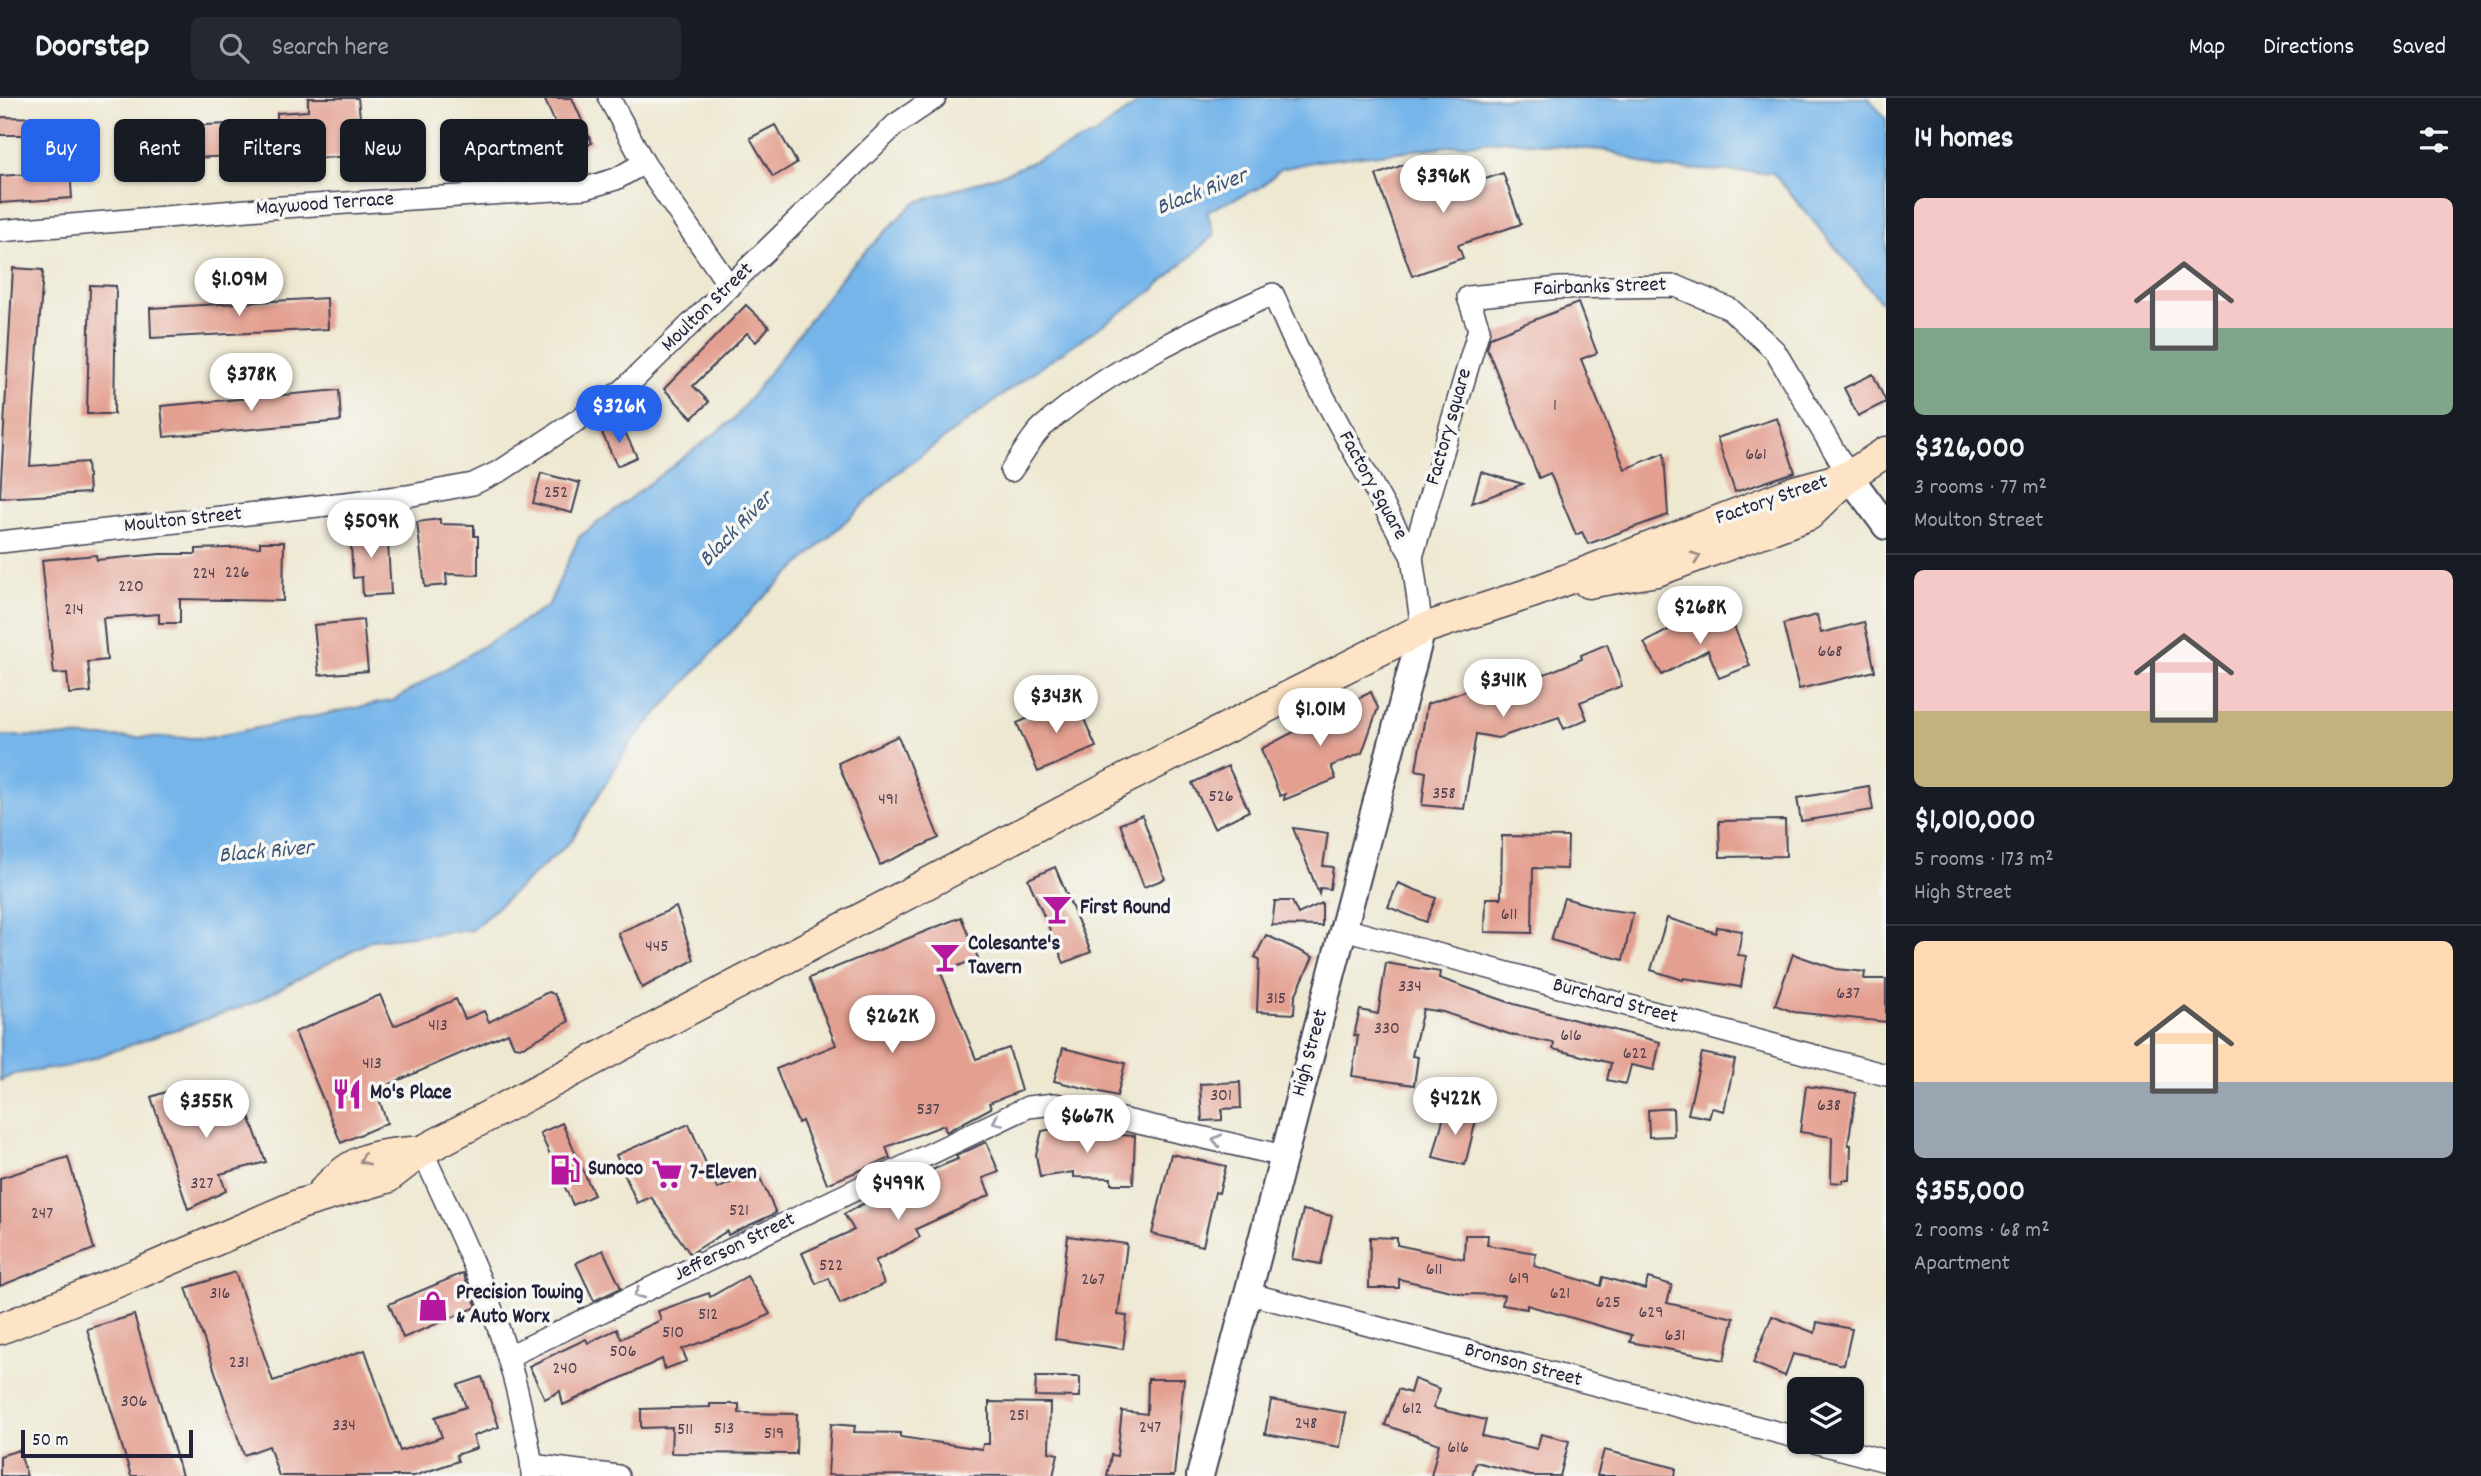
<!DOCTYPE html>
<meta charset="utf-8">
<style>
:root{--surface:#171b24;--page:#242831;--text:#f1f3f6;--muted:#9ea1a6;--line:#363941;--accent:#2563eb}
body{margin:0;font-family:Dekko,sans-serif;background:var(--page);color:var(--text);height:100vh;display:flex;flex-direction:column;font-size:26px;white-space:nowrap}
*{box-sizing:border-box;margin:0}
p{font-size:23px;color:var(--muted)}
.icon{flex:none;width:38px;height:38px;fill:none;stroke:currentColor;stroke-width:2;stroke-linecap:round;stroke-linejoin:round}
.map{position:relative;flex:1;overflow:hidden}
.panel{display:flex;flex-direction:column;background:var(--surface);width:595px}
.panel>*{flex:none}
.top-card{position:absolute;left:21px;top:21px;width:665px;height:63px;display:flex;gap:14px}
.tools{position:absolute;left:1787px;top:1279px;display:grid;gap:14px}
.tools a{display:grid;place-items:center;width:77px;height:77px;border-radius:10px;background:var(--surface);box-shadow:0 2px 5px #0004;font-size:35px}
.scale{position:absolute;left:21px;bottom:18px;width:172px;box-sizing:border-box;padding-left:7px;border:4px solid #22223b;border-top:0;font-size:19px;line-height:24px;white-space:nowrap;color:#22223b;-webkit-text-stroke:5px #f6f6f2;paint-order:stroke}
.price{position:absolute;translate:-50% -60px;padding:0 16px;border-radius:24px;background:#fff;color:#222;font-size:23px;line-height:46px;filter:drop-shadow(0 2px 4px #0008)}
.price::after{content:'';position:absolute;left:50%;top:42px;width:21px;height:16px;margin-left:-10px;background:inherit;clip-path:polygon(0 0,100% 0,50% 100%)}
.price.current{background:var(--accent);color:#fff}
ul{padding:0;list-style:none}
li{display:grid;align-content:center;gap:14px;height:371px;padding:0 28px}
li+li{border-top:2px solid var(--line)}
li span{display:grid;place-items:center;height:217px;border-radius:10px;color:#555}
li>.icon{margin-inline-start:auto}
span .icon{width:126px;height:126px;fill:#fffc;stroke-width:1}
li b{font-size:30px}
h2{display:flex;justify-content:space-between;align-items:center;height:84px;padding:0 28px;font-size:30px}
.pill{padding:0 24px;border-radius:10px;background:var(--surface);box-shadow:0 2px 5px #0004;font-size:24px;line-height:63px}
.pill.current{background:var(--accent);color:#fff}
header{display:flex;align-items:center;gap:42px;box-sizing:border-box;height:98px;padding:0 35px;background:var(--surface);border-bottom:2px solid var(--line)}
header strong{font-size:33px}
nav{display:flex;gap:38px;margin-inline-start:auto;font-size:24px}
.search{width:490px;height:63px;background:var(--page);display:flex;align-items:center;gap:18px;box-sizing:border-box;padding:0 24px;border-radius:10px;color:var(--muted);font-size:26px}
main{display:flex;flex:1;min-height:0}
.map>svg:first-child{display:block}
</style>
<header>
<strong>Doorstep</strong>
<div class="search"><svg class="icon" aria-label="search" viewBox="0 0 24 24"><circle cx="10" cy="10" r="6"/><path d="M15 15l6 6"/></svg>Search here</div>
<nav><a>Map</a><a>Directions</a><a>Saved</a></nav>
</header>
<main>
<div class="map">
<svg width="1886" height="1378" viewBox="0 0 1886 1378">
<rect width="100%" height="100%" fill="#f6f6f2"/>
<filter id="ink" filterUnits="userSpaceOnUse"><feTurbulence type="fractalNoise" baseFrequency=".0143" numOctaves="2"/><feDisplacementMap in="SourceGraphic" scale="14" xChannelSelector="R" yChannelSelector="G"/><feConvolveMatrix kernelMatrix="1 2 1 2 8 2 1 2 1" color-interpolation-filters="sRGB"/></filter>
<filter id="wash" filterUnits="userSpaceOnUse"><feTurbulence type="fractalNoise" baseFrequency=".00686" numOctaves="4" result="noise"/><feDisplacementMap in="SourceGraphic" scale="28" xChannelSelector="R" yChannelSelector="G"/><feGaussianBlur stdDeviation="1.57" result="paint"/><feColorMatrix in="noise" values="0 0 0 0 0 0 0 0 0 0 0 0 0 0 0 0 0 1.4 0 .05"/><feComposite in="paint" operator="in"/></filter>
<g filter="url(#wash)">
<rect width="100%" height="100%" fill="#eee8d1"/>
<polygon fill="#76b5ea" stroke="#4c6c92" stroke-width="2" points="1145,0 1869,0 1886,21 1886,210 1773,75 1656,70 1610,53 1502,42 1318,63 1281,71 1260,90 1207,113 1214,137 1151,194 1038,271 895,377 754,509 631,644 571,743 472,832 372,842 253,905 70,968 14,976 0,983 0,638 208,640 394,602 548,508 579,439 734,321 848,171 914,105 1009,74 1094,37"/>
<g id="blocks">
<g fill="#e39f90">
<polygon points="308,0 358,0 360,19 348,19 350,58 311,61 309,43 260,47 260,57 139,62 138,30 277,24 277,15 308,13"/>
<polygon points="544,0 572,0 592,45 569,56"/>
<polygon points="0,19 47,20 47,43 25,42 25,37 0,37"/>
<polygon points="775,27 797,65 773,79 750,40"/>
<polygon points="1419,61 1433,99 1503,75 1521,126 1458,147 1463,160 1412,178 1376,77"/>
<polygon points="70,73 72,100 0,105 0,78"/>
<polygon points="13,170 43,172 30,368 87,364 89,395 0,400"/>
<polygon points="90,187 116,188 114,316 87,316"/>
<polygon points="327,200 328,231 151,240 150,210"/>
<polygon points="1578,205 1597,255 1581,261 1625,371 1664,355 1668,417 1588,446 1582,434 1576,437 1550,375 1539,380 1487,250 1490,239"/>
<polygon points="746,207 769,229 756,244 747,235 693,288 709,304 692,320 664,291"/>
<polygon points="1873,276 1886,304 1858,318 1844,290"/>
<polygon points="339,292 341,323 164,339 161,308"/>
<polygon points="1777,320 1795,374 1735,394 1717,340"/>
<polygon points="621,326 637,359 617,368 602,335"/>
<polygon points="1481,374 1523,386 1472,405"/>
<polygon points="541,375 580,385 572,415 533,405"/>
<polygon points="440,421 440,426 474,427 474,438 478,438 478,477 446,476 447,487 425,489 417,424"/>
<polygon points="387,430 391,496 363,498 362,479 353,480 350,432"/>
<polygon points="260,444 284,444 283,503 180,501 180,525 159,525 159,516 103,520 107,562 88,564 91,594 69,596 67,575 54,576 42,462 96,457 97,462 160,456 196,456 196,451 260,449"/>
<polygon points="1728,513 1750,568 1719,580 1708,552 1662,577 1644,545 1681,525 1684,531"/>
<polygon points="1817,517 1821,535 1864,524 1875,573 1799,591 1783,526"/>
<polygon points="363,522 368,573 319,577 314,527"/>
<polygon points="1607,546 1622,588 1580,604 1587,621 1564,631 1559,619 1498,640 1476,636 1464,711 1422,707 1426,674 1416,672 1427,606 1504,580 1508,591 1582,561 1581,557"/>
<polygon points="1371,594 1378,610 1362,655 1331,668 1336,681 1284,702 1285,696 1280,698 1261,651"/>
<polygon points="1075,600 1096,649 1038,674 1017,625"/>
<polygon points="898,638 939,740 880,767 838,665"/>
<polygon points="1228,668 1249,713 1214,730 1192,685"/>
<polygon points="1869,688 1873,712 1801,723 1797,700"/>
<polygon points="1142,717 1165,781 1144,789 1120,726"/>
<polygon points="1785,722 1786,758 1720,759 1719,723"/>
<polygon points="1293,730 1328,735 1323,768 1333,769 1330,791 1320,790 1319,796"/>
<polygon points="1502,738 1568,739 1567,771 1533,770 1532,835 1485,834 1486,800 1501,800"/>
<polygon points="1055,769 1091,854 1064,865 1028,781"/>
<polygon points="1398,785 1436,800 1426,824 1388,809"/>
<polygon points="1564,800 1603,811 1633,815 1623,862 1551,842"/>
<polygon points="1275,803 1292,803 1298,816 1322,805 1322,828 1272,827"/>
<polygon points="676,809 694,862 642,890 618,835"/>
<polygon points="961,819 978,860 941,875 976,961 1009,950 1021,993 989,1005 991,1010 946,1034 944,1027 886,1049 890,1060 827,1086 802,1023 798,1025 776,971 836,947 809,880"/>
<polygon points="1667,820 1716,835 1717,829 1742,833 1738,857 1746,858 1741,889 1684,880 1683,882 1651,872"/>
<polygon points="1266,837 1313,859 1295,898 1294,916 1257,914 1259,861 1255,859"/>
<polygon points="1793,856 1836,871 1865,874 1864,881 1886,881 1886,924 1794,914 1775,907"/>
<polygon points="1386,865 1440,874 1439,880 1514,906 1660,944 1654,972 1631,967 1626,986 1607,982 1611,965 1553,951 1554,945 1512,937 1443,914 1423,911 1412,958 1418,959 1414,987 1352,978 1358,938 1354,937 1360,912 1378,916"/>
<polygon points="548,894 554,896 569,923 523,949 514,948 508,935 376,992 387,1025 341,1045 295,934 380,897 394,928 456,901 465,921 484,913 489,924"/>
<polygon points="1063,950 1125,965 1117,998 1054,983"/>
<polygon points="1702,955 1735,962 1724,1013 1712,1010 1709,1020 1688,1016"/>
<polygon points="195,984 204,1009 241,996 266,1064 220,1076 226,1093 188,1111 151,999"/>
<polygon points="1240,984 1241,1010 1222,1011 1222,1022 1202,1023 1200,986"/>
<polygon points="1806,988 1856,995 1848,1047 1851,1047 1850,1082 1843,1082 1843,1085 1831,1084 1832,1039 1800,1034"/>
<polygon points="1446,1010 1477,1018 1465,1067 1433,1059"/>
<polygon points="1673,1010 1674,1038 1649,1039 1648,1012"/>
<polygon points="562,1025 594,1097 573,1107 540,1035"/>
<polygon points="689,1026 717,1091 757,1073 776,1115 728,1137 727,1133 690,1156 651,1099 637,1105 616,1057"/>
<polygon points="1058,1030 1058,1033 1135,1038 1133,1086 1111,1086 1111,1080 1074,1079 1074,1074 1040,1079 1036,1057 1042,1033"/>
<polygon points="986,1044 999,1074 983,1080 990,1097 916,1131 920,1139 875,1163 884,1186 840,1206 829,1180 816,1186 802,1155 854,1132 844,1116 908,1082 958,1061 956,1058"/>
<polygon points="1171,1056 1226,1068 1219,1095 1215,1094 1203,1148 1152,1136"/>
<polygon points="68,1059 94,1151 0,1188 0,1080"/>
<polygon points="1303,1112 1332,1118 1321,1166 1292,1161"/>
<polygon points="1465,1137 1488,1137 1487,1147 1536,1155 1534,1168 1601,1188 1603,1179 1645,1191 1648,1180 1672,1187 1667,1205 1734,1220 1724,1262 1630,1244 1632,1237 1527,1207 1527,1211 1502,1207 1504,1197 1464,1196 1399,1181 1399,1190 1369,1190 1370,1139 1397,1140 1397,1147 1464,1161"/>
<polygon points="1068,1138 1127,1146 1118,1217 1127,1218 1123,1251 1055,1241"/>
<polygon points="603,1152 621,1190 594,1203 576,1165"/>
<polygon points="235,1174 273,1283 365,1252 400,1353 442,1339 435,1319 466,1309 458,1287 482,1279 499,1329 473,1338 477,1350 456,1357 458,1363 414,1378 279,1378 269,1348 244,1357 186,1190"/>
<polygon points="463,1175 477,1209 403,1240 389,1206"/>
<polygon points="747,1178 770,1216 750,1227 682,1251 687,1263 665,1271 662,1261 563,1307 560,1293 545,1301 529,1268 586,1241 588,1245 617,1231 621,1241 661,1222 658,1213 709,1195 710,1199"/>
<polygon points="134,1217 182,1378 131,1378 87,1231"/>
<polygon points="1772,1218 1815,1235 1817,1224 1852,1231 1844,1267 1793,1256 1785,1278 1753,1265"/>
<polygon points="1036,1279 1080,1279 1080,1299 1035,1298"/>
<polygon points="1148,1281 1184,1281 1174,1378 1107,1378 1111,1357 1117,1358 1122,1313 1147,1316"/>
<polygon points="1414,1281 1440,1291 1433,1310 1486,1322 1482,1338 1537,1351 1541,1336 1569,1343 1560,1378 1531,1378 1476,1364 1472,1378 1431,1378 1439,1346 1385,1327 1398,1291 1410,1295"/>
<polygon points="1271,1302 1346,1315 1340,1349 1265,1336"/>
<polygon points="989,1304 1050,1305 1049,1354 1058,1356 1053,1378 828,1377 831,1326 855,1328 854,1334 900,1335 900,1339 982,1351 983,1346 989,1346"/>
<polygon points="710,1306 739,1306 739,1315 797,1316 796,1356 671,1355 672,1329 641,1330 641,1311 710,1309"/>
<polygon points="19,1352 27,1378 0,1378 0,1358"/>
<polygon points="1604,1352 1676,1370 1675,1378 1597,1378"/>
</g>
</g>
</g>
<g filter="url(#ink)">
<use href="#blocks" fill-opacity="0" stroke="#414052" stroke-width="2"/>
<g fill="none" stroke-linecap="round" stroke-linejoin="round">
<g stroke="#414052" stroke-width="24">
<g id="minor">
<polyline points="609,0 644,65 730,189"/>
<polyline points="0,133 283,109 586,90 616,81 644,65"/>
<path d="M 1011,373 C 1022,358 1032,337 1046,326 C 1112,269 1195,231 1273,196 L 1298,252 L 1412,459 L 1422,531"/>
<polyline points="0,444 407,398 473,386 502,372 623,292 895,27 935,0"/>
<polyline points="1412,459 1479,231 1468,199 1560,190 1676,188 1730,211 1775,253 1849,378"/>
<polyline points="1344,831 1886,977"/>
<path d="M 422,1053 C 462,1139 505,1226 523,1320 C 527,1339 532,1358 532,1378"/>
<polyline points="1246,1195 1799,1340"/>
<polyline points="509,1258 1028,1009 1055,1006 1284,1058"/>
<polyline points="1814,1344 1886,1363"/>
<polyline points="532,1367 618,1378"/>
</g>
</g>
<g stroke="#414052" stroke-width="30">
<g id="tertiary">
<polyline points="1849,378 1886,428"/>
<polyline points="1200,1378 1422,531"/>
</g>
</g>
<g stroke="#414052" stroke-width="33">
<g id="secondary">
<polyline points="1588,485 1657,473 1809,417 1849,378 1886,354"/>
<path d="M 321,1096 C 353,1058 374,1057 422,1053"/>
<polyline points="0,1231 137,1176 300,1106 387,1080 422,1053 1117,685 1422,531 1534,494 1795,393 1849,378"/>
</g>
</g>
<use href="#minor" stroke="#fff" stroke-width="21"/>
<use href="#tertiary" stroke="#fff" stroke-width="26"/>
<use href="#secondary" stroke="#fee4c6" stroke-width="30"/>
</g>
<defs><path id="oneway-chevron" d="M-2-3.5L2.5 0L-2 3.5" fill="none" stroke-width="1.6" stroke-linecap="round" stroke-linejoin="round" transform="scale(1.75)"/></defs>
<g stroke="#9b8d87">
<use href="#oneway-chevron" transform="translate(1696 459) rotate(-20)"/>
<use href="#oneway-chevron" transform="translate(364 1062) rotate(155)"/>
</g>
<g stroke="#9c9ca7">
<use href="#oneway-chevron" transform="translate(997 1023) rotate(154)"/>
<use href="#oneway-chevron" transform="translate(1217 1042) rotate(-167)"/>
<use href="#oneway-chevron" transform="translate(638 1196) rotate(154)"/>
</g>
</g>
<defs>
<g id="bar-bare" transform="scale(2.415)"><path d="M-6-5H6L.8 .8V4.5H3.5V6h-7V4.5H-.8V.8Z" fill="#b5179e" stroke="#f6f6f2" stroke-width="2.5" paint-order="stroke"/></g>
<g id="restaurant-bare" transform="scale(2.415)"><path d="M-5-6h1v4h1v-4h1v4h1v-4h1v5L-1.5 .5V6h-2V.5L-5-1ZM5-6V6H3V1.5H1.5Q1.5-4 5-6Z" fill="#b5179e" stroke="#f6f6f2" stroke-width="2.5" paint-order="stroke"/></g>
<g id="fuel-bare" transform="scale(2.415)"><path d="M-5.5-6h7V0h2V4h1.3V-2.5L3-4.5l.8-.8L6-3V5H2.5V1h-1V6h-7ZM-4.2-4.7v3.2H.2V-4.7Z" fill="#b5179e" stroke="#f6f6f2" stroke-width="2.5" paint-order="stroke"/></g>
<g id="supermarket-bare" transform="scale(2.415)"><path d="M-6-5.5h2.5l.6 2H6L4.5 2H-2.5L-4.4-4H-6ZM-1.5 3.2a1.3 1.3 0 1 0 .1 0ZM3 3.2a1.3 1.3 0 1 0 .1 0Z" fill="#b5179e" stroke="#f6f6f2" stroke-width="2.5" paint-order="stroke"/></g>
<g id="shop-bare" transform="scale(2.415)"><path d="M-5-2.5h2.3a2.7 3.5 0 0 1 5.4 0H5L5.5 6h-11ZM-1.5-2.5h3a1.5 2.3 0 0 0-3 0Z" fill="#b5179e" stroke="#f6f6f2" stroke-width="2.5" paint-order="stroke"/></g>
</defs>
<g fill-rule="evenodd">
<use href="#bar-bare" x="1057" y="811"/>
<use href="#bar-bare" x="945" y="859"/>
<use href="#restaurant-bare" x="347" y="996"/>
<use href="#fuel-bare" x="565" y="1072"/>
<use href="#supermarket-bare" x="667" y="1076"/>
<use href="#shop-bare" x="433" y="1208"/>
</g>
<g text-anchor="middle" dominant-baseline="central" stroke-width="7" stroke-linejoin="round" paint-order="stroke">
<g font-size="18" fill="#524150">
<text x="1555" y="308">1</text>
<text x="1756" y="357">661</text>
<text x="556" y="395">252</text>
<text x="237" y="475">226</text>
<text x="204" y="476">224</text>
<text x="131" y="489">220</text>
<text x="74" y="512">214</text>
<text x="1830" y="554">668</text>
<text x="1444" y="696">358</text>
<text x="1221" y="699">526</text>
<text x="888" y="702">491</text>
<text x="1509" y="817">611</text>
<text x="657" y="849">445</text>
<text x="1410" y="889">334</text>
<text x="1848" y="896">637</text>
<text x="1276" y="901">315</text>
<text x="438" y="928">413</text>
<text x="1387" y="931">330</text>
<text x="1571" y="938">616</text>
<text x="1635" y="956">622</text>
<text x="372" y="966">413</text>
<text x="1221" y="998">301</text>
<text x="1829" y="1008">638</text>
<text x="928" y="1012">537</text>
<text x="202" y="1086">327</text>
<text x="739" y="1113">521</text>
<text x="42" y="1116">247</text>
<text x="831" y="1168">522</text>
<text x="1434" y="1172">611</text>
<text x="1519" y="1181">619</text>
<text x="1093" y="1182">267</text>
<text x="220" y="1196">316</text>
<text x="1560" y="1196">621</text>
<text x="1608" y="1205">625</text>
<text x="1651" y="1215">629</text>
<text x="708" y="1217">512</text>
<text x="673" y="1235">510</text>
<text x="1675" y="1238">631</text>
<text x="623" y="1254">506</text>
<text x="239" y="1265">231</text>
<text x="565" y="1271">240</text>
<text x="134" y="1304">306</text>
<text x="1412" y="1311">612</text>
<text x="1019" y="1318">251</text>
<text x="1306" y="1326">248</text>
<text x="344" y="1328">334</text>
<text x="1150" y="1330">247</text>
<text x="724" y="1331">513</text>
<text x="685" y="1332">511</text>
<text x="774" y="1336">519</text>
<text x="1458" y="1350">616</text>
</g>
<g font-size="21" fill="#22223b" stroke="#f6f6f2">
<text transform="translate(325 107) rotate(-4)">Maywood Terrace</text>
<text transform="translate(1600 190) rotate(-2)">Fairbanks Street</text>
<text transform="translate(708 210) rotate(-44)">Moulton Street</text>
<text transform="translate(1450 329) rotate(-74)">Factory square</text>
<text transform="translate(1372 388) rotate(61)">Factory Square</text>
<text transform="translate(1772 403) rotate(-19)">Factory Street</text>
<text transform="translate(183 423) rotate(-6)">Moulton Street</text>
<text transform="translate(1615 904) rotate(15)">Burchard Street</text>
<text transform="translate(1311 955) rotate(-75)">High Street</text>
<text transform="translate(735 1150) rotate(-26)">Jefferson Street</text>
<text transform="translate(1523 1268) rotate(15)">Bronson Street</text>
</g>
<g font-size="21" font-weight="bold" fill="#22223b" stroke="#f6f6f2" text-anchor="start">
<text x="1080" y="811">First Round</text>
<text x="968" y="847">Colesante's<tspan x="968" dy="24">Tavern</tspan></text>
<text x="370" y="996">Mo's Place</text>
<text x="588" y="1072">Sunoco</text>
<text x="690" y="1076">7-Eleven</text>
<text x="456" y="1196">Precision Towing<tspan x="456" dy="24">&amp; Auto Worx</tspan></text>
</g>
<g font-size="23" font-style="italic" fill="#3f5578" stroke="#f6f6f2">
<text transform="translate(1202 95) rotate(-21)">Black River</text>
<text transform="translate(737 432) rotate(-46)">Black River</text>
<text transform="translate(266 755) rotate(-5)">Black River</text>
</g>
</g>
</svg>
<div class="tools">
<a><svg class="icon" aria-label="layers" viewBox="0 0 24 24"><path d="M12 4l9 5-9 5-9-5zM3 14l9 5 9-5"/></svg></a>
</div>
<div class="scale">50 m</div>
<b class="price" style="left:1443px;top:117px">$396K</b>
<b class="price" style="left:239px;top:220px">$1.09M</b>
<b class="price" style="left:251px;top:315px">$378K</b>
<b class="price current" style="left:619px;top:347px">$326K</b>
<b class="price" style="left:371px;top:462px">$509K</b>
<b class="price" style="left:1700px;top:548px">$268K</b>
<b class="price" style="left:1503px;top:621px">$341K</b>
<b class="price" style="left:1056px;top:637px">$343K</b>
<b class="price" style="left:1320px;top:650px">$1.01M</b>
<b class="price" style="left:892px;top:957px">$262K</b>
<b class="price" style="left:1455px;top:1039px">$422K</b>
<b class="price" style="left:206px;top:1042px">$355K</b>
<b class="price" style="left:1087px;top:1057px">$667K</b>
<b class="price" style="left:898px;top:1124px">$499K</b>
<div class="top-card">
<a class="pill current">Buy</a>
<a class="pill">Rent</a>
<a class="pill">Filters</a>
<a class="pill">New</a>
<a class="pill">Apartment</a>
</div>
</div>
<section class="panel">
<h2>14 homes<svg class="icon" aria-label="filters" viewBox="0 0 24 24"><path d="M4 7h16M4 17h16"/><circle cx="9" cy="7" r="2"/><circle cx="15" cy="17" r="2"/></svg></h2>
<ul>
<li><span style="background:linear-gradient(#f6c9c9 60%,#7fa58c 0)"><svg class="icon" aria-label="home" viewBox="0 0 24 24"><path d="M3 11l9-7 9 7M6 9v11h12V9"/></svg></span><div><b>$326,000</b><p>3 rooms · 77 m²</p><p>Moulton Street</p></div></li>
<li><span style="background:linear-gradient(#f6c9c9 65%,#c2b280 0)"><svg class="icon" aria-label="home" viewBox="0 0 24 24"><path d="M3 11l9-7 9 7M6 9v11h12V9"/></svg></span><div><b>$1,010,000</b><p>5 rooms · 173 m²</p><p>High Street</p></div></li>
<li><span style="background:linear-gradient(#ffd9b3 65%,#9aa5b1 0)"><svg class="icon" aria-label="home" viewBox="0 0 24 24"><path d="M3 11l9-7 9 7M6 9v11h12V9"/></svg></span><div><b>$355,000</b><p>2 rooms · 68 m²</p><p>Apartment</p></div></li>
</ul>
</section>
</main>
